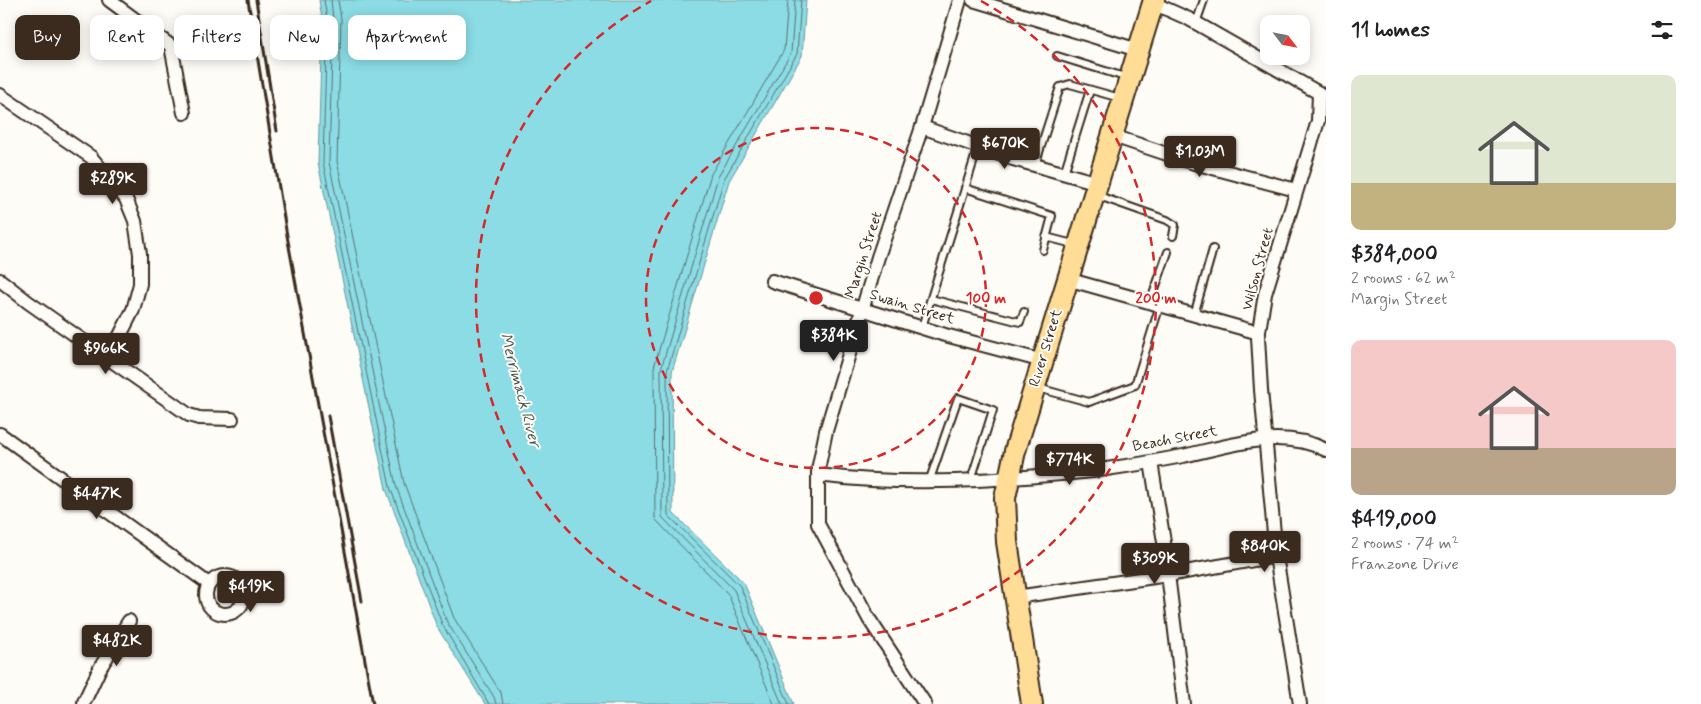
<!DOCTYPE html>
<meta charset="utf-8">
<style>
:root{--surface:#fff;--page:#f2f2f2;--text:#202124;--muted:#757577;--accent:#3b2a1e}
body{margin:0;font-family:Mynerve,sans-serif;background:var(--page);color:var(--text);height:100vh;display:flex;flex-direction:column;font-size:19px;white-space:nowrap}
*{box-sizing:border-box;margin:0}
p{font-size:16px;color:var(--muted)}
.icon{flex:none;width:28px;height:28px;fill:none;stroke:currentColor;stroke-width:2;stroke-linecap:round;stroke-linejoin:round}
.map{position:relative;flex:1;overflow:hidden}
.drawer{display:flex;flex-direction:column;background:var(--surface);width:375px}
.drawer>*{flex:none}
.hud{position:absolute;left:15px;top:15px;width:475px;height:45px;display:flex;gap:10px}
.needle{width:32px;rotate:122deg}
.tools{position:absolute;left:1260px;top:15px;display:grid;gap:10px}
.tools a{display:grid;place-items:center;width:50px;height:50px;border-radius:10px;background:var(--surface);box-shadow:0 2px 12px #0003;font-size:25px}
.price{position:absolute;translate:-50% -42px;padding:0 11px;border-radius:5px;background:var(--accent);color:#fff;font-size:16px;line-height:32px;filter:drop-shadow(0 1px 2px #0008)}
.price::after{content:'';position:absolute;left:50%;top:30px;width:15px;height:11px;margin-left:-8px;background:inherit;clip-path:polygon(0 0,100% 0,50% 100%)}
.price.selected{background:#222;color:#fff}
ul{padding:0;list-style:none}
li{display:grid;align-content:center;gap:10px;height:265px;padding:0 25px}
li span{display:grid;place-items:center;height:155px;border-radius:10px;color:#555}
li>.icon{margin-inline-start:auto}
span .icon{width:90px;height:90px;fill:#fffc;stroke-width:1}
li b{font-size:21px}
h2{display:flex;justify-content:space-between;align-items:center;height:60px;padding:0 25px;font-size:21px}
.pill{padding:0 18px;border-radius:10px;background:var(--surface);box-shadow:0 2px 12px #0003;font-size:18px;line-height:45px}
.pill.selected{background:var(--accent);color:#fff}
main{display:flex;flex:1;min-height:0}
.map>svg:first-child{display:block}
</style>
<main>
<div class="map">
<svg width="1326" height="704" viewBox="0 0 1326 704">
<rect width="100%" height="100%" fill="#fdfcf7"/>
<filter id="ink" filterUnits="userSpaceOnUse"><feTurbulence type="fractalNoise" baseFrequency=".02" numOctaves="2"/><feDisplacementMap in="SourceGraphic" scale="10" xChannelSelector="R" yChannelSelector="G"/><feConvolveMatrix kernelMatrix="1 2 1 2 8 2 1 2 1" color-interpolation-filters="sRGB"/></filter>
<g filter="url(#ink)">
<polygon fill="#8bdce5" stroke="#6b9595" points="319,0 806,0 802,56 729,181 672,372 673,513 744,583 794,704 485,704 437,627 386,489 318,163 322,19"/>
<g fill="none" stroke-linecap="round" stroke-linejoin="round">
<g stroke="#5b716e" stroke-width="1">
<polyline points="324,0 327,19 323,162 390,487 442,624 489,704"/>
<polyline points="331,0 333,19 329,162 396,486 447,622 494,697 496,704"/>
<polyline points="338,0 341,19 337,161 404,483 454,618 501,693 503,704"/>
<polyline points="774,704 728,594 655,519 654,367 711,174 784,50 788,0"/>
<polyline points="782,704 734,590 662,517 661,369 718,177 791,53 795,0"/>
<polyline points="789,704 740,586 668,515 667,371 724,179 797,54 801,0"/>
</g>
<g stroke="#3b2a1e" stroke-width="10">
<g id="lane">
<polyline points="1196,23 1204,0"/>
<polyline points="1057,56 1128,78"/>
<polyline points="1035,165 1060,87 1070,84 1120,98"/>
<polyline points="1064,173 1090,90"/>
<polyline points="965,188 1052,216 1043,250"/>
<polyline points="1096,195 1167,220 1175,225 1173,236"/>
<polyline points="1046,237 1077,245"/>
<polyline points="931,299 1020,322 1024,312"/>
<polyline points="1150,303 1168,252"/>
<polyline points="1194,315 1213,249"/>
<polyline points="922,327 978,147"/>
<polyline points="1038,388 1089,402 1135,385 1160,305"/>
<polyline points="929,482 958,398 993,410 971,480"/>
</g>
</g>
<g stroke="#3b2a1e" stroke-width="16">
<g id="street">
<polyline points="109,0 171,46 184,113"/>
<polyline points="973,0 1138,50"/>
<polyline points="1153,3 1189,19 1319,93 1318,121 1265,294 1258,337 1261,390 1276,556 1300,704"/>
<polyline points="0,95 91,157 126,199 135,221 140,254 140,284 133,310 108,359"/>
<polyline points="922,127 1013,159 1098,183"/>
<polyline points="1113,136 1194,163 1296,190"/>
<polyline points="1067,279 1259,333"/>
<polyline points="0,280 28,302 189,415 199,418 232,419"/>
<polyline points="772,281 945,335 1043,361"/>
<polyline points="0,434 209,584"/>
<polyline points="1151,462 1164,542 1184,704"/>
<path d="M 818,475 C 910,487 1002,480 1093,471 C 1123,467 1153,462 1183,456 C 1230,446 1280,427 1326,450"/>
<circle cx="225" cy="595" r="19"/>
<polyline points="1016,597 1168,575 1276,556"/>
<polyline points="84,702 100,668 129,621"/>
<polyline points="925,704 869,619 818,524 818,470 826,431 878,257 922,127 960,0"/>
</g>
</g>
<g stroke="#3b2a1e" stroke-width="24">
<polyline id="primary" points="1032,704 1007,542 1005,498 1015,451 1154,0"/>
</g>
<use href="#lane" stroke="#fdfcf7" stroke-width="6"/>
<use href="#street" stroke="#fdfcf7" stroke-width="12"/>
<use href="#primary" stroke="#ffdd96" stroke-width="20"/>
<g stroke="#3b2a1e" stroke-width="3">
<polyline points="248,0 286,230 373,704"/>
<polyline points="256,0 277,131"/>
<polyline points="328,416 362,601"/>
</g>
</g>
</g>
<g fill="none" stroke="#d62828" stroke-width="2.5" stroke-dasharray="9 6">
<circle cx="816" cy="298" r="170"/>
<path d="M981 1A340 340 0 1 1 651 1"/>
</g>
<g text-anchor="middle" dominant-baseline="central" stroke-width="4" stroke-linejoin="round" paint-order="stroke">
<g font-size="15" fill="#3b2a1e" stroke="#fdfcf7">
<text transform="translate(864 255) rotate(-72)">Margin Street</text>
<text transform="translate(1258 269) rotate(-75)">Wilson Street</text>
<text transform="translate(912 307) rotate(17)">Swain Street</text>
<text transform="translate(1046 348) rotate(-73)">River Street</text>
<text transform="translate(1175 439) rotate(-11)">Beach Street</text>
</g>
<g font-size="16" font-style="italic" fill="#4f5650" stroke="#fdfcf7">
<text transform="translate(520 390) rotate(75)">Merrimack River</text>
</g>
</g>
<circle cx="816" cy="298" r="8" fill="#d62828" stroke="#fdfcf7" stroke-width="2.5"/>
<g font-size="15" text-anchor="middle" font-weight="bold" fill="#d62828" stroke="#fdfcf7" stroke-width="4" stroke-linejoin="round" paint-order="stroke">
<text x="986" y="303">100 m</text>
<text x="1156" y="303">200 m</text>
</g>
</svg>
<div class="tools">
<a><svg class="needle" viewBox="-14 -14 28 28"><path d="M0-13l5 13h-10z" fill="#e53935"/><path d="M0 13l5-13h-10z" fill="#757577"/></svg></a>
</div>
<b class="price" style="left:1005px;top:170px">$670K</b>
<b class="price" style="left:1200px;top:178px">$1.03M</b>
<b class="price" style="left:113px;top:205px">$289K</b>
<b class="price selected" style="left:834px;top:362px">$384K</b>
<b class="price" style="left:106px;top:375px">$966K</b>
<b class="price" style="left:1070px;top:486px">$774K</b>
<b class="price" style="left:97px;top:520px">$447K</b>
<b class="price" style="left:1265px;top:573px">$840K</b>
<b class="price" style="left:1155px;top:585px">$309K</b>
<b class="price" style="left:251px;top:613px">$419K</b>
<b class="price" style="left:117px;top:667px">$482K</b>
<div class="hud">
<a class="pill selected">Buy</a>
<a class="pill">Rent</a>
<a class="pill">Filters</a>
<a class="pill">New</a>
<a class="pill">Apartment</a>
</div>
</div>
<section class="drawer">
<h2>11 homes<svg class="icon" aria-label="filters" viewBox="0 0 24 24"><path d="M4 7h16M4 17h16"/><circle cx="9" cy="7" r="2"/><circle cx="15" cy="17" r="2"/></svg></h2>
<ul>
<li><span style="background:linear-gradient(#dfe7d0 70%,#c2b280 0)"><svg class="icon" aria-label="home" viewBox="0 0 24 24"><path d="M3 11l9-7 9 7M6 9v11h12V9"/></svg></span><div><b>$384,000</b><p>2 rooms · 62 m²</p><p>Margin Street</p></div></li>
<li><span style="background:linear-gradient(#f6c9c9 70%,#b9a48a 0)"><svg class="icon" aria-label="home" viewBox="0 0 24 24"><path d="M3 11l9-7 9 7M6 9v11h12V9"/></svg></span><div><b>$419,000</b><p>2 rooms · 74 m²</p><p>Franzone Drive</p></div></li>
</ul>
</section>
</main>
